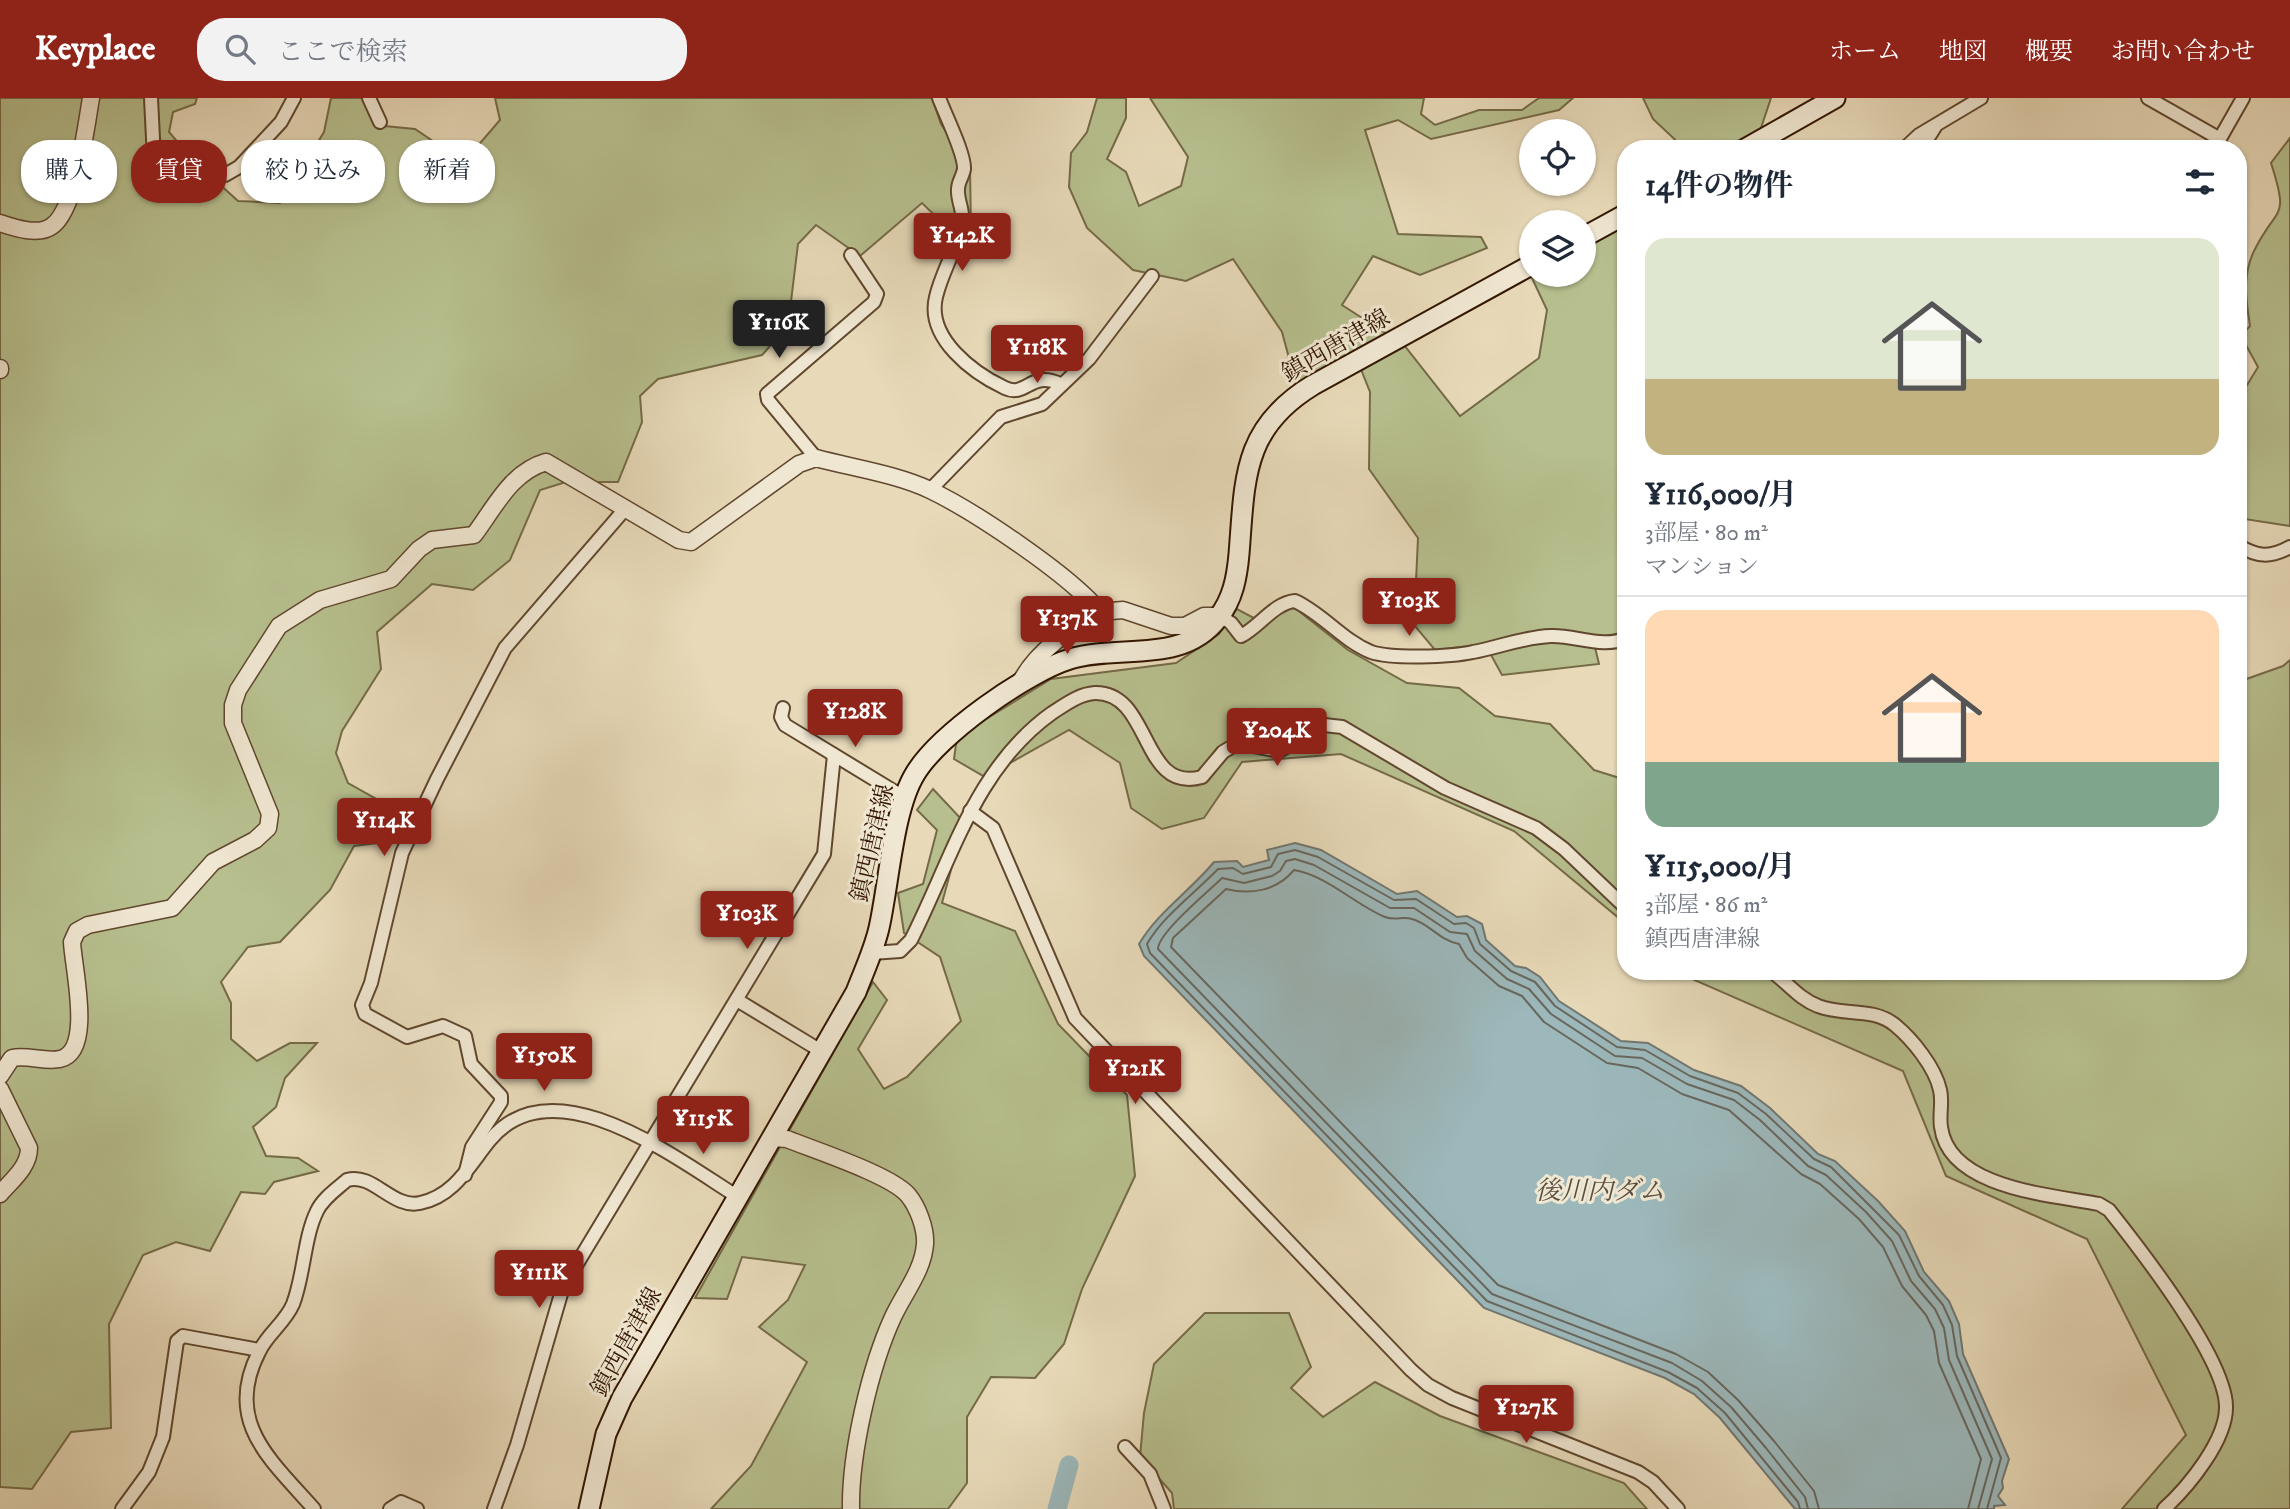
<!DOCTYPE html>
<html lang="ja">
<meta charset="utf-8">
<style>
:root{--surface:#fff;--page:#f2f2f3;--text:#1f2937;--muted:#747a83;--line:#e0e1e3;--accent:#8f2418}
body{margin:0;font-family:"IM FELL DW Pica","Noto Serif JP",serif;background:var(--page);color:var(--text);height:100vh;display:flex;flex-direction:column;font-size:26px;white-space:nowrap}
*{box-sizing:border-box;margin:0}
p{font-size:23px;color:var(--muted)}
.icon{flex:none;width:38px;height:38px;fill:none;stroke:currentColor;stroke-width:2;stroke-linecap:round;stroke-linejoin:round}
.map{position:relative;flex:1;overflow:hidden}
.drawer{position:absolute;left:1617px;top:42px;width:630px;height:840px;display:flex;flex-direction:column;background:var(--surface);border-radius:28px;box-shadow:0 2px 5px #0004}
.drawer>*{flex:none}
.top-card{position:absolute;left:21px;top:42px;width:665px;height:63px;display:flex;gap:14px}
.controls{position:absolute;left:1519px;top:21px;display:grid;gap:14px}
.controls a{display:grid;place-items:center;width:77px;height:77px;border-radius:50%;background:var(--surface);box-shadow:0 2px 5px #0004;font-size:35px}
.price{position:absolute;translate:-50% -60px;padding:0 16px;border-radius:7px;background:var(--accent);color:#fff;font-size:23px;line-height:46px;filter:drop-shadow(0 2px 4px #0008)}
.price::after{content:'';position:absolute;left:50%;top:42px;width:21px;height:16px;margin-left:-10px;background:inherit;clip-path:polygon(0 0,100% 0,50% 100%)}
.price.selected{background:#222;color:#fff}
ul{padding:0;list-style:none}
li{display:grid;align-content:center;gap:14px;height:371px;padding:0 28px}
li+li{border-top:2px solid var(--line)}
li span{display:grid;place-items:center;height:217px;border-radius:21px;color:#555}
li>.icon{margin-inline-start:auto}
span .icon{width:126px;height:126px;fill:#fffc;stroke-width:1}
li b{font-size:30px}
h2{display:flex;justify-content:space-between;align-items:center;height:84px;padding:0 28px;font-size:30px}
.tag{padding:0 24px;border-radius:28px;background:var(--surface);box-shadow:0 2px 5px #0004;font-size:24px;line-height:63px}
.tag.selected{background:var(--accent);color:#fff}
header{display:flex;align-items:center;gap:42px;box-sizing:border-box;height:98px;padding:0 35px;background:var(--accent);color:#fff}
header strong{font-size:33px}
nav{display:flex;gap:38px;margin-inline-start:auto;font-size:24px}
.search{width:490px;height:63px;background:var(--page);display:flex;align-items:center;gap:18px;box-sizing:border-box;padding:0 24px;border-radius:28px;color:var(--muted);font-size:26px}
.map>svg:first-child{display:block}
</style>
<header>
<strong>Keyplace</strong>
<div class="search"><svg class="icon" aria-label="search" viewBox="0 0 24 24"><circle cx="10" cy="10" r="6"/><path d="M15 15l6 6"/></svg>ここで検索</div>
<nav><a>ホーム</a><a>地図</a><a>概要</a><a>お問い合わせ</a></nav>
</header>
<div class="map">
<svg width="2290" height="1411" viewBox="0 0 2290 1411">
<rect width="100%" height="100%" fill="#e8dab9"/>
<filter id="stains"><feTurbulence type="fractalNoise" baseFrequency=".00286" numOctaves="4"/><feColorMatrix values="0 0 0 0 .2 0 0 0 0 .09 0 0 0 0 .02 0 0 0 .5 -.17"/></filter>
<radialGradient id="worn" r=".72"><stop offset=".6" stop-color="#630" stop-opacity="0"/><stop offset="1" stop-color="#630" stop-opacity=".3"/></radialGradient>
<g fill="#b7bf8e" stroke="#756a47" stroke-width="2">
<polygon points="0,0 197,0 195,6 173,14 169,34 192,61 238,103 280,105 324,34 331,0 363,0 374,27 415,31 464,64 500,22 495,0 932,0 941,26 970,69 971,131 954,136 922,105 860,158 816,127 798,146 788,228 762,257 658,281 640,298 642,324 618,384 566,384 540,392 510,462 473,492 432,486 377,534 381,571 342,633 336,655 348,685 412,721 401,742 354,748 330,792 280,844 248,849 221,884 231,905 231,941 257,963 290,945 317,945 285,980 276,1009 253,1029 266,1058 298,1060 318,1073 274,1084 265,1096 241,1094 210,1153 176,1144 143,1157 109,1226 111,1330 71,1334 32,1391 0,1389"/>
<polygon points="1097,0 1126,0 1126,20 1107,61 1126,74 1139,108 1181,88 1188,59 1150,0 1424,0 1421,16 1435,27 1479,12 1522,12 1539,0 1573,0 1559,12 1431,41 1398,22 1365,32 1398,136 1481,139 1487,150 1420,177 1373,158 1342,207 1404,247 1460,318 1539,260 1547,212 1531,178 1584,177 1584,148 1626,124 1626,545 1593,541 1599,566 1502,577 1485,546 1435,552 1414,527 1418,440 1369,371 1370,294 1356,259 1296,286 1282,234 1233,161 1186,183 1133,172 1087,130 1069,89 1071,55 1087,34"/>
<polygon points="1643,0 1771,0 1758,39 1770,51 1685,51 1653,21"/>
<path d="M 2290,40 L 2290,428 L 2238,420 L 2238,302 L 2258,269 L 2241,238 L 2250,228 C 2246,202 2242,178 2254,153 C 2277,106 2290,124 2271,65 Z"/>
<polygon points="1291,507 1348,552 1407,585 1459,590 1495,618 1550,626 1594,672 1626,682 1626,826 1514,733 1341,656 1242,664 1204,720 1162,731 1131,710 1120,665 1069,632 985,679 954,661 957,639 1051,581 1176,565 1219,536 1237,511 1265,526"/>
<polygon points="2290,562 2290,1411 2122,1411 2186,1337 2087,1141 1946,1078 1903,973 1692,881 1682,873 2238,873 2238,584 2283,568"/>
<polygon points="933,691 964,724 942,805 1015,833 1058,926 1127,997 1135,1078 1082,1191 1064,1246 1035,1280 991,1279 967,1319 967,1385 948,1411 711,1411 751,1368 807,1264 759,1229 788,1202 805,1167 742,1159 727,1201 695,1200 873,884 887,902 858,951 884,991 907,979 961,923 940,859 904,835 898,795 923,786 937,732 917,712"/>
<polygon points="1205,1215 1289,1215 1311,1269 1291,1290 1323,1319 1375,1284 1440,1318 1624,1385 1647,1411 1174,1411 1172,1395 1140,1359 1144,1315 1154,1266"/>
</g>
<path fill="#9cb8bb" stroke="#727770" stroke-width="2" d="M 1295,745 L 1321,752 L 1397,796 L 1417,793 L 1457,819 L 1467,818 L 1482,826 L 1486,842 L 1515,868 L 1526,870 L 1540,879 L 1559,903 L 1621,943 L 1648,945 L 1694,972 L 1741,988 L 1770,1010 L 1818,1056 L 1835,1063 L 1878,1103 L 1905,1133 L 1924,1174 L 1949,1203 L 1959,1226 L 1963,1256 L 2009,1361 L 2002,1383 L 2003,1390 L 1998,1398 L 2005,1407 L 1994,1408 L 1994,1411 L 1795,1411 L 1720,1320 L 1694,1296 L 1665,1280 L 1484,1210 L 1144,858 L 1139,846 C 1158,814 1190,793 1214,764 L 1237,763 L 1243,769 L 1269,762 L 1267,752 Z"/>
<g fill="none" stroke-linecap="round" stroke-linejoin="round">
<g stroke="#68675e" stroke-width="2">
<path d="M 1800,1411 L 1798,1404 L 1725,1315 L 1697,1290 L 1668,1274 L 1487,1203 L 1150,855 L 1147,846 C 1163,818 1195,795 1218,771 L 1233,770 L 1243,776 L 1271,769 L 1278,756 L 1295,752 L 1318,759 L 1394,802 L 1416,801 L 1454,826 L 1466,825 L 1474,830 L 1480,846 L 1511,873 L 1535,884 L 1555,908 L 1617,949 L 1645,952 L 1690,978 L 1738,995 L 1766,1016 L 1814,1061 L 1831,1069 L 1899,1137 L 1919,1178 L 1943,1207 L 1952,1227 L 1957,1258 L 2001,1360 L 1987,1411"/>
<path d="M 1808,1411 L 1805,1399 L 1766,1350 L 1731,1309 L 1702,1283 L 1672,1265 L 1492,1196 L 1158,851 C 1158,835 1208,794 1222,780 L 1244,785 L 1272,778 L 1280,773 L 1286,763 L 1295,761 L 1314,767 L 1390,810 L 1414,810 L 1450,834 L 1467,836 L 1475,853 L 1507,881 L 1529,891 L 1551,916 L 1615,958 L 1642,960 L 1687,986 L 1734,1002 L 1760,1022 L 1808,1068 L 1826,1077 L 1866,1114 L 1892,1143 L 1911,1183 L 1935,1211 L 1944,1230 L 1949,1262 L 1992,1361 L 1978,1411"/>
<path d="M 1819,1411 L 1814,1393 L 1774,1343 L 1738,1302 L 1708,1274 L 1676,1256 L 1498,1187 L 1171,849 L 1173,840 L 1226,791 C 1250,797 1277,793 1294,772 C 1328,778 1354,806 1385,819 C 1395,823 1403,818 1412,821 C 1429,825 1440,843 1459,846 L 1467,860 L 1499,888 L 1522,898 L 1544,924 L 1607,965 L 1638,970 L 1682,996 L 1729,1012 L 1801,1076 L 1820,1086 L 1859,1121 L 1883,1149 L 1902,1188 L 1926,1217 L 1934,1233 L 1939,1265 L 1981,1361 L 1968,1411"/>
</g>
<polyline stroke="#9cb8bb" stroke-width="19" points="1057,1411 1069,1367"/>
<g stroke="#60472e" stroke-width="16">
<g id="minor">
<polyline points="151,0 154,61 160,83 167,85 188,73 225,77 239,69 281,24 294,0"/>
<polyline points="369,0 380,24"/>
<path d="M 939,0 C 945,16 965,56 964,71 C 963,78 958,84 958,91 C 957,102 964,113 962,123 C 958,149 942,173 936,199 C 926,240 973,275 1005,290 C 1026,300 1031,272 1060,286"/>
<polyline points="2148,0 2220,41"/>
<polyline points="1904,51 1919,37 1981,0"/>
<polyline points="1921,51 1935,29"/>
<polyline points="2214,51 2243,0"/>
<polyline points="816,360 768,302 767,296 874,204 877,196 851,157"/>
<polyline points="930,392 1001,319 1042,306 1089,261 1152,178"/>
<path d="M 2238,447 C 2257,459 2270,460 2290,449"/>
<path d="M 1220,518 L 1231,525 L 1241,538 C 1259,529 1274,505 1295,503 C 1323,516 1342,542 1371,554 C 1392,561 1450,559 1473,554 C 1500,549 1523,539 1551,538 C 1575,537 1604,551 1626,540"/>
<polyline points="783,610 781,619 785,627 905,700"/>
<polyline points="970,713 993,730 1075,920 1411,1272 1428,1287 1452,1300 1638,1374 1653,1384 1678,1411"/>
<path d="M 872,855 L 900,853 L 911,842 C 952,761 975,670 1052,615 C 1066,606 1079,596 1095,595 C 1152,594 1140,696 1202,679 L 1223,654 L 1238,645 L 1279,653 L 1324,627 L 1342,629 L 1445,690 L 1536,730 L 1564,751 L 1626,810"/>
<path d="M 1771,873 C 1787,884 1799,901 1818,908 C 1843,918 1873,909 1895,927 C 1912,941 1935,969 1940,992 C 1943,1004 1939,1017 1941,1029 C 1949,1091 2053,1097 2099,1106 L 2109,1112 C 2140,1151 2225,1260 2226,1308 C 2227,1342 2188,1389 2164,1411"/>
<polyline points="737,902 816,950"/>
<polyline points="465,1077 472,1049 501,1004 501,998 471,966 465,938 443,928 407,939 365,916 362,907 371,885 402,755 437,681 505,550 625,411"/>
<polyline points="1125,1349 1150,1376 1164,1411"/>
<polyline points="122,1411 149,1374 163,1339 177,1243 183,1238 259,1252"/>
<path d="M 314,1411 C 271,1362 223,1324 259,1254 C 267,1236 285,1225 293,1206 C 304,1178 304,1139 317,1113 C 323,1100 337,1091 347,1082 C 373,1074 392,1111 420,1105 C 455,1098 470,1066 490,1042 C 553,965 677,1061 738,1099"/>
<polyline points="390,1411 401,1404 417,1411"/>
<polyline points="494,1411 517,1347 563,1189 824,756 834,657"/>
</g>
</g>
<g stroke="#60472e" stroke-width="19">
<g id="tertiary">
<path d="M 0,125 C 15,130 39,138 52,128 C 76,111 86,29 91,0"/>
<polyline points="0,270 0,272"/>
<path d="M 1021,583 C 1038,552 1070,531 1100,514"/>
<path d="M 0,978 L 12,960 C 28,957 45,964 60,961 C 94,954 73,869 72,844 L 77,833 L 88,827 L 172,810 L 213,764 L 255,742 L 268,730 L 270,716 L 233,625 L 233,607 L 238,592 L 279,528 L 320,502 L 391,481 L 419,451 L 432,442 L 474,437 C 495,409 511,374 546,364 L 679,442 L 691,444 L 799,366 L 816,360 C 853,370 896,376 930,392 C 974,413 1070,477 1100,514 L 1123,512 L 1171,528 L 1185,528 L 1204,518 L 1220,518"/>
<path d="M 0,991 L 29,1050 C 29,1069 12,1082 0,1096"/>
<path d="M 772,1040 L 787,1041 C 814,1052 891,1077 908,1097 C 918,1109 926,1131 925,1146 C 923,1173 904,1195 893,1219 C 870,1269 850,1356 851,1411"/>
</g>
</g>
<g stroke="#331600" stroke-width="23">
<g id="secondary">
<polyline points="1745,51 1835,0"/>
<polyline points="1584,139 1626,116"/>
<path d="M 589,1411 L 606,1336 L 622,1300 L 856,894 C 864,873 874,852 879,830 C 889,786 893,712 915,676 C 938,637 1027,574 1070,561 C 1120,546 1182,567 1218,520 C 1233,501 1237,479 1239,456 C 1245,381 1242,330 1313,287 L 1531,167"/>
</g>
</g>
<use href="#minor" stroke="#f0e7d2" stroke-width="12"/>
<use href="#tertiary" stroke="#f0e7d2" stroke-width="16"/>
<use href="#secondary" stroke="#f0e7d2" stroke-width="19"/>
</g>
<g text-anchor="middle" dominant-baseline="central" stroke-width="6" stroke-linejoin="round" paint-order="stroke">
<g font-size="24" fill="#331600" stroke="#f0e7d2">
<text transform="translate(1336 248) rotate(-30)">鎮西唐津線</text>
<text transform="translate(873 745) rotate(-77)">鎮西唐津線</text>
<text transform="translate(627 1244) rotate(-61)">鎮西唐津線</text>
</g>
<g font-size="26" font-style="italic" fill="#584f41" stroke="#f0e7d2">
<text x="1600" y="1093">後川内ダム</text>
</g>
</g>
<rect width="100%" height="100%" filter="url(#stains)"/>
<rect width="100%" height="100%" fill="url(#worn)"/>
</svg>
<div class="controls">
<a><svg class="icon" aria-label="locate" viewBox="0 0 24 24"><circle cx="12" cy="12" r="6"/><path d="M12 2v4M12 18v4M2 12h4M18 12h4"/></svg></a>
<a><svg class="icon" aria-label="layers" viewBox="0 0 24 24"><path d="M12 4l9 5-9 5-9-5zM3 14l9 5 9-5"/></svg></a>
</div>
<b class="price" style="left:962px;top:175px">¥142K</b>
<b class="price selected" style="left:779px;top:262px">¥116K</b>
<b class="price" style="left:1037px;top:287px">¥118K</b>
<b class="price" style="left:1409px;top:540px">¥103K</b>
<b class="price" style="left:1067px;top:558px">¥137K</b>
<b class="price" style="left:855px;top:651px">¥128K</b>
<b class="price" style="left:1277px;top:670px">¥204K</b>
<b class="price" style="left:384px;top:760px">¥114K</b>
<b class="price" style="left:747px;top:853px">¥103K</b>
<b class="price" style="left:544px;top:995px">¥150K</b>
<b class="price" style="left:1135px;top:1008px">¥121K</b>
<b class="price" style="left:703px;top:1058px">¥115K</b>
<b class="price" style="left:539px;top:1212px">¥111K</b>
<b class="price" style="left:1526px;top:1347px">¥127K</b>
<div class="top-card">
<a class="tag">購入</a>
<a class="tag selected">賃貸</a>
<a class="tag">絞り込み</a>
<a class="tag">新着</a>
</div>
<section class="drawer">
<h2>14件の物件<svg class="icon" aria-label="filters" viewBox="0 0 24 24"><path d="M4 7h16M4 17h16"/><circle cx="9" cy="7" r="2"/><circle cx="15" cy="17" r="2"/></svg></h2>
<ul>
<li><span style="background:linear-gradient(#dfe7d0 65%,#c2b280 0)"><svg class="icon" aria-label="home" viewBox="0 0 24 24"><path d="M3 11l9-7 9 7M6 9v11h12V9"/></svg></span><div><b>¥116,000/月</b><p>3部屋 · 80 m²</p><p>マンション</p></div></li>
<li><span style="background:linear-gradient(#ffd9b3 70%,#7fa58c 0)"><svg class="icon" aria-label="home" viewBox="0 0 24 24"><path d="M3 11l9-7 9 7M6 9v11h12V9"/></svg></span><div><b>¥115,000/月</b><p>3部屋 · 86 m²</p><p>鎮西唐津線</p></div></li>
</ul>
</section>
</div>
